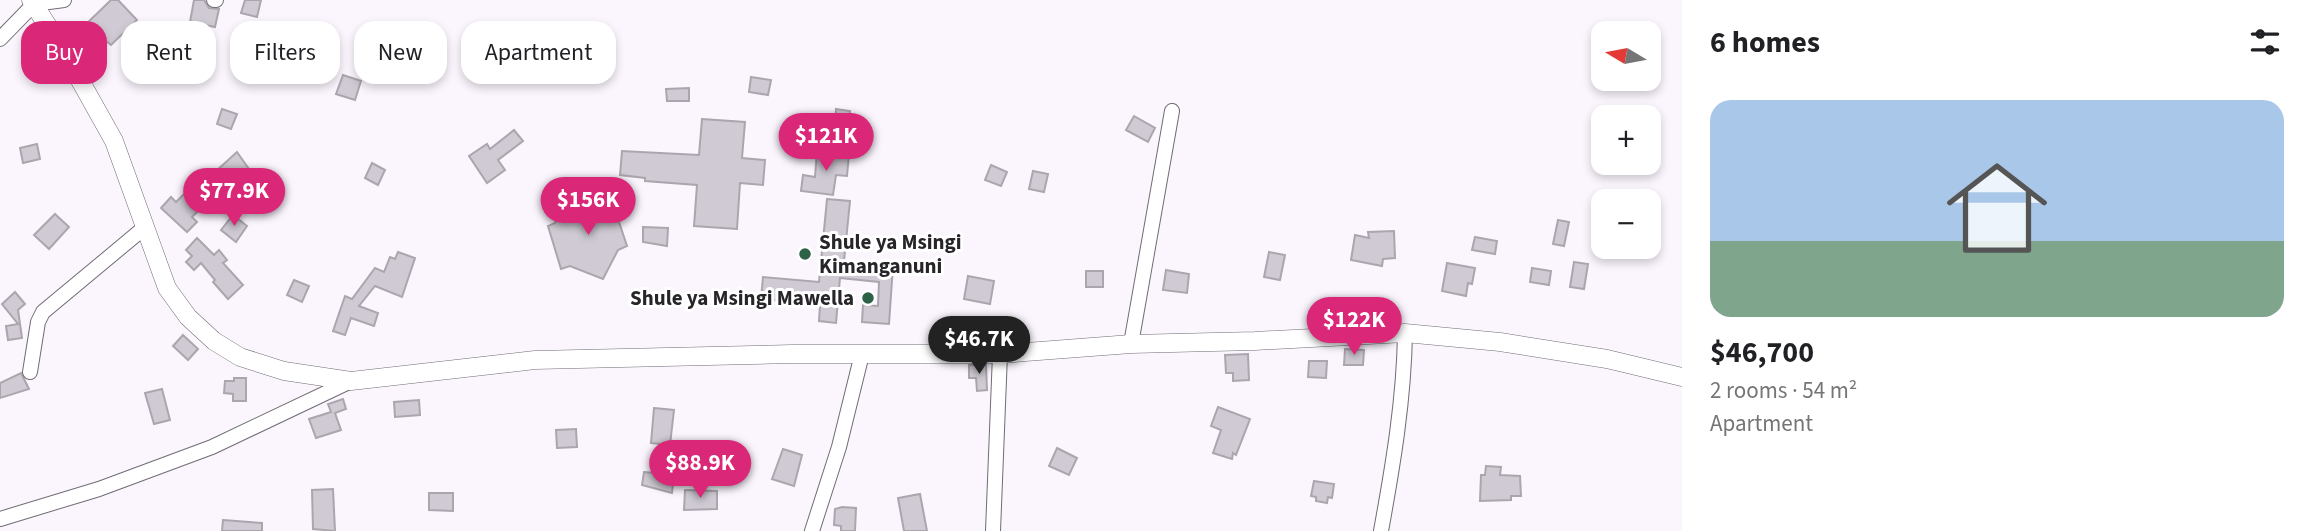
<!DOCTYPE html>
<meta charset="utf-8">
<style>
:root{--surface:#fff;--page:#f6f6f6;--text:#202124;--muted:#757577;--line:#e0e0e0;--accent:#db2777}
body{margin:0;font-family:"Source Sans 3",sans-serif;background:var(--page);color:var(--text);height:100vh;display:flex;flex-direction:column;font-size:26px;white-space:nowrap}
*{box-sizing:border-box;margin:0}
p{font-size:23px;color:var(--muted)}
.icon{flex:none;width:38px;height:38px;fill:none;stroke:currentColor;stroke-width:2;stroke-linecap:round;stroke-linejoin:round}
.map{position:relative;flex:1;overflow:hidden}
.panel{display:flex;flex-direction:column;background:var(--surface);width:630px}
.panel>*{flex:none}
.banner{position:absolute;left:21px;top:21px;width:665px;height:63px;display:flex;gap:14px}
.needle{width:46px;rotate:280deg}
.tools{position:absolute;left:1591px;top:21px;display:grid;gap:14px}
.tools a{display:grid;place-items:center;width:70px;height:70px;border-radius:14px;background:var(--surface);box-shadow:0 4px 10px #0003;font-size:35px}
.price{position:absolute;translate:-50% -60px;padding:0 16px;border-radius:24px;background:var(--accent);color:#fff;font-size:23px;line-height:46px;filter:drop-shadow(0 2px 4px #0008)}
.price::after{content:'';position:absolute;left:50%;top:42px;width:21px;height:16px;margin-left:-10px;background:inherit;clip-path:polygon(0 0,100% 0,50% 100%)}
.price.active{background:#222;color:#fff}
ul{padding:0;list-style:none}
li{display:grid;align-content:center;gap:14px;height:371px;padding:0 28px}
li+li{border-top:2px solid var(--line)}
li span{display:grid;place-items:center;height:217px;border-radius:21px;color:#555}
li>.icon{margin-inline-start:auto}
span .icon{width:126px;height:126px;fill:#fffc;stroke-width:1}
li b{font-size:30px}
h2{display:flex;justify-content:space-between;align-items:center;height:84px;padding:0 28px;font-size:30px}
.chip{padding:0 24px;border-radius:21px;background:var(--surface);box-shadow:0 4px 10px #0003;font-size:24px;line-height:63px}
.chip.active{background:var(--accent);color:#fff}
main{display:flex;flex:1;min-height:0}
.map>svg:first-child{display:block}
</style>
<main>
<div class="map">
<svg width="1682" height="531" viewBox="0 0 1682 531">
<rect width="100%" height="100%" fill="#fbf5fe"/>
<g fill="#cfcad3" stroke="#aba6ae" stroke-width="2">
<polygon points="111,0 118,0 137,20 111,45 106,41 102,45 84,26"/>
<polygon points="194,0 204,0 209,8 219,9 215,27 190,22"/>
<polygon points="245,0 261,0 257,17 241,13"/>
<polygon points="343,75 361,81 355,100 336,94"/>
<polygon points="751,77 771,80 768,95 749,92"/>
<polygon points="689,88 689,101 667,101 666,89"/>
<polygon points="222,109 237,114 231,129 217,124"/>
<polygon points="836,109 850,111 848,131 835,130"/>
<polygon points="1134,116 1155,128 1148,142 1126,130"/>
<polygon points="702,119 745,122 742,158 765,160 763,185 740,183 737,229 694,226 697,185 645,181 645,178 620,175 622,151 699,155"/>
<polygon points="514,130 523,141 498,160 505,170 487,183 469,156 487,144 490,149"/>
<polygon points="37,144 40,159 23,163 20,148"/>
<polygon points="817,151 849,154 847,176 836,175 833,195 801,191 803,175 815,177"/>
<polygon points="237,152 256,179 246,188 233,173 210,195 212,197 192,217 197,222 187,232 161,208 171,197 176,202 195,183 198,185 204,182"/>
<polygon points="372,163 385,170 378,185 365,178"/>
<polygon points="991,165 1007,172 1001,186 985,180"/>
<polygon points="1033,171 1048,174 1044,192 1029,189"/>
<polygon points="590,198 601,205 612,201 627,246 618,250 603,279 570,266 561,269 548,226 555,223 562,209"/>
<polygon points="827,199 850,201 844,261 893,266 889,324 862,322 863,305 878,306 879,282 840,278 836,323 819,321 820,305 761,299 763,277 819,282"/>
<polygon points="55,214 69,227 49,249 34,235"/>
<polygon points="233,215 247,226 236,242 221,230"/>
<polygon points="1558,220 1569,222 1564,246 1553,244"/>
<polygon points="643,227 668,228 667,246 643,242"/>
<polygon points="1394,231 1395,258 1383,259 1382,266 1351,260 1355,235 1369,238 1368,232"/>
<polygon points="1475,237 1497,241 1495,254 1472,250"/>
<polygon points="197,238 214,255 219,250 227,260 223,263 243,285 228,299 213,282 215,280 201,263 194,270 186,262 192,256 186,250"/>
<polygon points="398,252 415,258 402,297 375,286 359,306 378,313 374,326 351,318 345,335 333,331 345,296 352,299 375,268 384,272 390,257 395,259"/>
<polygon points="1269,252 1285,255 1280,280 1264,277"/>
<polygon points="1574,262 1588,264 1584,289 1570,287"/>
<polygon points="1447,263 1475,268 1472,284 1468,283 1466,296 1442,291"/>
<polygon points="1532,268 1551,271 1549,285 1530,282"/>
<polygon points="1166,270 1189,274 1187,293 1163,290"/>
<rect x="1086" y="271" width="17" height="16"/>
<polygon points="968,276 994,281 990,304 964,299"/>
<polygon points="294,280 309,286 302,302 287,295"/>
<polygon points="15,292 25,304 18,310 22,338 8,340 6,326 18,324 2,304"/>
<polygon points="183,335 198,349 188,360 173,346"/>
<polygon points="1345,349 1364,350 1363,365 1344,365"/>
<polygon points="1248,354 1249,380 1233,381 1233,373 1226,373 1225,355"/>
<polygon points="1309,361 1327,361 1326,378 1308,377"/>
<polygon points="969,365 986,365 987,390 977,391 976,378 969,378"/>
<polygon points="21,373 29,389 0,398 0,383"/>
<polygon points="234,378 246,378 246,401 233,401 233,394 224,393 225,381 234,381"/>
<polygon points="162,389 170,420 154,424 145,393"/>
<polygon points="343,399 346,409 335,413 341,430 316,438 309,419 331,412 328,404"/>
<polygon points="419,400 420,415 395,417 394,402"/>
<polygon points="1218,407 1250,419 1236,455 1233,453 1232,459 1213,453 1221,430 1211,426"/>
<polygon points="654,408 674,410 670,445 651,443"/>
<polygon points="576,429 577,447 557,448 556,430"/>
<polygon points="1057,448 1077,458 1069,475 1049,466"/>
<polygon points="783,449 802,455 794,486 772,479"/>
<polygon points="1486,466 1501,467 1500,475 1520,476 1521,496 1511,496 1511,500 1480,501 1481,475 1485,475"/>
<polygon points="644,472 674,475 672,493 642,485"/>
<polygon points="1314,481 1334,484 1332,498 1328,497 1327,503 1316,501 1316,497 1311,496"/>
<polygon points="333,489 335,531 313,529 312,490"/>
<polygon points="685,490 717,491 717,509 684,510"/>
<polygon points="429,493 453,493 453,511 429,510"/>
<polygon points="920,494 927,531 904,531 898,498"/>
<polygon points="842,507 856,508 855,531 841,531 841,526 834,525 835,509"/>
<polygon points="223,520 262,523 262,531 222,531"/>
</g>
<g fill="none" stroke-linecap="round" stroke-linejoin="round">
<g stroke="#706c74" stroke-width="16">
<g id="minor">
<polyline points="214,0 216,0"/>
<polyline points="0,39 34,4 64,0"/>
<polyline points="1131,344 1172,111"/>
<polyline points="30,372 38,322 43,312 144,228"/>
<polyline points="0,519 99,489 212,447 351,381"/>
<polyline points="812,531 839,447 862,354"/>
<polyline points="993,531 1000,354"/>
<path d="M 1381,531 C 1393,465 1404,400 1405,333"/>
</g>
</g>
<g stroke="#706c74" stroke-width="19">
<polyline id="tertiary" points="31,0 62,48 114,141 167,288 188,317 214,341 240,357 284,371 351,381 535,360 792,354 1000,354 1131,344 1255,341 1405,333 1500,342 1607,359 1682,377"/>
</g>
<use href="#minor" stroke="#fff" stroke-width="14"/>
<use href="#tertiary" stroke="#fff" stroke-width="18"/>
</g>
<g fill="#2c6248" stroke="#fff" stroke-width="2.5">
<circle cx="805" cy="254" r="7"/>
<circle cx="868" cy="298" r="7"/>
</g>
<g text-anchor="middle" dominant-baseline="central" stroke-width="6" stroke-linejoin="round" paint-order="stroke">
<g font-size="21" font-weight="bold" fill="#272528" stroke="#fff" text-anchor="start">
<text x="819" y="242">Shule ya Msingi<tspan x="819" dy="24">Kimanganuni</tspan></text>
<text x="854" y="298" text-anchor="end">Shule ya Msingi Mawella</text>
</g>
</g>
</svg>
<div class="tools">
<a><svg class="needle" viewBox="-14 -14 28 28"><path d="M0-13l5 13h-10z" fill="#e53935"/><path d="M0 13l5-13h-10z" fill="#757577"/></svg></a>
<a>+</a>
<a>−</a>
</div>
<b class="price" style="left:826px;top:173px">$121K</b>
<b class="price" style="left:234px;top:228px">$77.9K</b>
<b class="price" style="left:588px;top:237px">$156K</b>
<b class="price" style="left:1354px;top:357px">$122K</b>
<b class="price active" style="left:979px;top:376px">$46.7K</b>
<b class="price" style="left:700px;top:500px">$88.9K</b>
<div class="banner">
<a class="chip active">Buy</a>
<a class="chip">Rent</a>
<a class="chip">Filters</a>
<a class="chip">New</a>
<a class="chip">Apartment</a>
</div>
</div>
<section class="panel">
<h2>6 homes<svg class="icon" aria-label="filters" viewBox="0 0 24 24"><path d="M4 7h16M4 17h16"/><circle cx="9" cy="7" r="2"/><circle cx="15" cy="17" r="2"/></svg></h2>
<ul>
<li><span style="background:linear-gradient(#a9c7e8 65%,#7fa58c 0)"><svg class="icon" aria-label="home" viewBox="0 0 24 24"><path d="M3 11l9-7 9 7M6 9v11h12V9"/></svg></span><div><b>$46,700</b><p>2 rooms · 54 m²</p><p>Apartment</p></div></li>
</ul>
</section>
</main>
